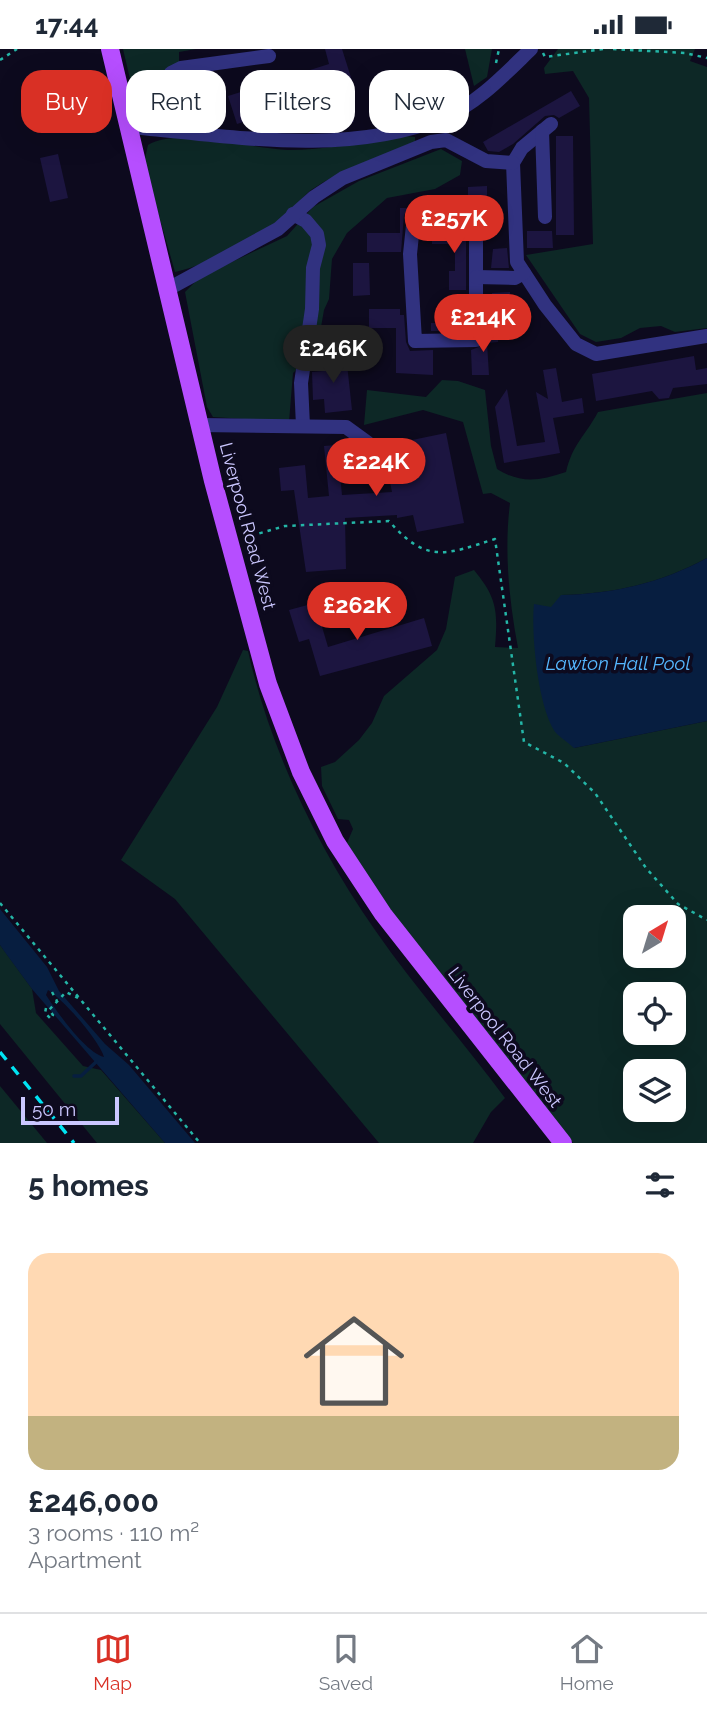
<!DOCTYPE html>
<meta charset="utf-8">
<style>
:root{--surface:#fff;--page:#f2f2f3;--text:#1f2937;--muted:#747a83;--line:#e0e1e3;--accent:#d93025}
body{margin:0;font-family:Raleway,sans-serif;background:var(--page);color:var(--text);height:100vh;display:flex;flex-direction:column;font-size:26px;white-space:nowrap}
*{box-sizing:border-box;margin:0}
p{font-size:23px;color:var(--muted)}
.icon{flex:none;width:38px;height:38px;fill:none;stroke:currentColor;stroke-width:2;stroke-linecap:round;stroke-linejoin:round}
.map{position:relative;height:1094px;overflow:hidden}
.side{display:flex;flex-direction:column;background:var(--surface);flex:1}
.side>*{flex:none}
.hud{position:absolute;left:21px;top:21px;width:665px;height:63px;display:flex;gap:14px}
.needle{width:46px;rotate:38deg}
.tools{position:absolute;left:623px;top:856px;display:grid;gap:14px}
.tools a{display:grid;place-items:center;width:63px;height:63px;border-radius:14px;background:var(--surface);box-shadow:0 7px 28px #0002;font-size:35px}
.scale{position:absolute;left:21px;bottom:18px;width:98px;box-sizing:border-box;padding-left:7px;border:4px solid #cbc7ff;border-top:0;font-size:19px;line-height:24px;white-space:nowrap;color:#cbc7ff;-webkit-text-stroke:5px #0d0a1e;paint-order:stroke}
.price{position:absolute;translate:-50% -60px;padding:0 16px;border-radius:24px;background:var(--accent);color:#fff;font-size:23px;line-height:46px;filter:drop-shadow(0 2px 4px #0008)}
.price::after{content:'';position:absolute;left:50%;top:42px;width:21px;height:16px;margin-left:-10px;background:inherit;clip-path:polygon(0 0,100% 0,50% 100%)}
.price.active{background:#222;color:#fff}
ul{padding:0;list-style:none}
li{display:grid;align-content:center;gap:14px;height:371px;padding:0 28px}
li+li{border-top:2px solid var(--line)}
li span{display:grid;place-items:center;height:217px;border-radius:21px;color:#555}
li>.icon{margin-inline-start:auto}
span .icon{width:126px;height:126px;fill:#fffc;stroke-width:1}
li b{font-size:30px}
h2{display:flex;justify-content:space-between;align-items:center;height:84px;padding:0 28px;font-size:30px}
.chip{padding:0 24px;border-radius:21px;background:var(--surface);box-shadow:0 7px 28px #0002;font-size:24px;line-height:63px}
.chip.active{background:var(--accent);color:#fff}
.status{display:flex;justify-content:space-between;align-items:center;height:49px;padding:0 35px;background:var(--surface);direction:ltr}
.status svg{height:19px;fill:currentColor}
.menu{display:flex;justify-content:space-around;align-items:center;height:98px;border-top:2px solid var(--line);background:var(--surface);font-size:19px;color:var(--muted)}
.menu a{display:grid;justify-items:center;gap:4px}
.menu .active{color:var(--accent)}
.map>svg:first-child{display:block}
</style>
<div class="status"><b>17:44</b><svg viewBox="0 0 49 12"><path d="M0 12V9h3v3zM5 12V6h3v6zM10 12V3h3v9zM15 12V0h3v12zM26 1h20v11H26zM47 4h2v5h-2z"/></svg></div>
<div class="map">
<svg width="707" height="1094" viewBox="0 0 707 1094">
<rect width="100%" height="100%" fill="#0d0a1e"/>
<g fill="#0d2826" fill-rule="evenodd">
<path d="M 123,0 L 196,0 L 179,3 L 179,14 C 159,29 160,47 153,69 L 146,71 L 138,64 Z"/>
<polygon points="465,0 492,0 487,28 474,37"/>
<polygon points="558,0 695,0 690,12 707,18 707,279 675,283 661,277 640,279 621,289 596,293 580,285 526,206 593,195 589,49 573,22 545,25 544,19"/>
<path d="M 396,86 L 415,88 L 415,94 C 380,108 342,120 311,141 C 303,147 297,157 289,164 C 265,186 206,217 175,223 L 144,114 L 148,96 C 180,77 249,100 288,101 C 325,101 360,94 396,86 Z"/>
<polygon points="441,100 462,112 460,126 435,140 387,149 347,184 332,210 329,250 324,261 317,301 293,324 289,373 213,368 207,358 185,243 200,228 287,187 313,158 359,132"/>
<path d="M 442,331 L 458,332 L 485,341 L 491,397 L 497,420 C 521,435 539,432 566,423 C 573,394 584,389 598,363 L 707,344 L 707,509 C 661,534 614,545 561,546 L 574,699 L 707,672 L 707,1094 L 573,1094 L 396,871 L 347,794 L 353,780 L 349,771 L 338,770 L 322,737 L 321,718 L 335,713 L 359,691 L 372,674 L 384,647 L 437,601 L 446,580 L 455,528 L 474,521 C 497,549 498,562 495,598 L 518,599 C 509,551 504,502 510,454 L 491,444 L 483,445 L 463,373 L 423,361 L 364,376 L 367,341 L 426,348 ZM 635,868 L 674,868 L 674,906 L 635,906 ZM 635,945 L 674,945 L 674,984 L 635,984 ZM 635,1022 L 674,1022 L 674,1060 L 635,1060 Z"/>
<path d="M 243,601 L 248,602 C 270,700 317,798 375,881 C 415,939 463,992 505,1049 L 491,1063 L 473,1094 L 379,1094 L 175,850 L 121,811 L 217,658 Z"/>
<polygon points="0,896 32,940 36,964 83,1017 101,1021 165,1094 97,1094 0,975"/>
<polygon points="0,1037 47,1094 0,1094"/>
</g>
<g fill="#071e40" fill-rule="evenodd">
<path d="M 707,509 L 707,672 L 574,699 C 569,694 562,690 557,685 C 538,662 531,583 534,555 L 551,558 L 561,546 C 613,545 661,534 707,509 Z"/>
<path d="M 0,860 L 47,918 L 59,942 L 105,995 L 129,1016 L 195,1094 L 165,1094 L 32,940 L 7,906 L 0,896 ZM 48,941 C 63,950 99,991 104,1008 C 85,1003 57,963 46,946 Z"/>
</g>
<g fill="none" stroke-linecap="round" stroke-linejoin="round">
<polyline stroke="#071e40" stroke-width="3.5" points="74,1027 81,1027 96,1013"/>
</g>
<g fill="#1c1540">
<polygon points="325,0 342,0 354,38 344,41 354,73 335,79 330,60 301,69 297,56 237,75 228,47 329,15"/>
<polygon points="427,36 429,47 402,52 400,41"/>
<polygon points="571,42 580,57 559,69 554,66 545,67 513,95 499,103 488,102 483,93"/>
<polygon points="556,87 573,87 574,186 556,186"/>
<polygon points="58,105 68,149 50,153 40,109"/>
<polygon points="487,137 487,163 468,157 468,138"/>
<polygon points="400,159 409,159 404,166 401,203 367,203 367,184 400,184"/>
<polygon points="432,180 466,180 466,241 449,241 449,222 455,222 455,195 432,195"/>
<polygon points="527,182 552,182 553,199 527,199"/>
<polygon points="507,199 509,219 491,219 493,200"/>
<polygon points="353,214 369,214 370,246 353,247"/>
<polygon points="510,243 512,268 493,269 492,244"/>
<polygon points="369,260 400,260 400,266 404,266 406,293 410,302 433,301 433,326 396,324 396,279 369,279"/>
<polygon points="455,263 466,263 466,282 431,282 431,274 455,274"/>
<polygon points="498,280 498,293 487,294 489,326 472,326 471,301 484,296 486,281"/>
<polygon points="346,306 352,361 325,364 324,350 313,351 312,323 324,322 323,308"/>
<polygon points="694,307 696,321 707,319 707,335 673,339 669,349 659,350 652,342 596,352 592,325"/>
<polygon points="556,319 562,353 582,349 584,364 553,369 560,404 504,414 495,358 507,340 517,397 545,393 536,343 548,350 543,321"/>
<polygon points="446,384 464,474 417,483 413,466 397,469 397,466 345,469 346,520 306,523 294,441 281,442 279,419 305,416 308,449 329,447 324,397 337,396 342,446 392,443 383,397"/>
<polygon points="315,554 328,598 424,569 432,597 320,627 309,590 299,593 289,561"/>
</g>
<g fill="none" stroke-linecap="round" stroke-linejoin="round">
<g stroke="#24b6a7" stroke-width="2.5" stroke-dasharray="3.5 5" stroke-linecap="butt">
<polyline points="613,0 685,4 707,9"/>
<polyline points="543,4 545,8 603,0"/>
<polyline points="0,11 17,0"/>
<polyline points="496,14 499,0"/>
<path d="M 243,489 L 285,477 L 389,472 C 427,516 447,505 495,490 L 524,693 L 564,714 L 595,744 L 646,819 L 678,855 L 707,871"/>
<polyline points="0,854 200,1094"/>
<polyline points="52,943 57,952"/>
<polyline points="46,959 45,964 51,970 53,966 49,961 66,943 78,949"/>
</g>
<g stroke="#313280" stroke-width="14">
<polyline points="551,75 522,99 513,114 517,213 545,256 576,295 596,305 707,287"/>
<path d="M 130,78 C 232,87 344,108 443,69 C 477,55 505,25 531,0"/>
<polyline points="162,81 171,24 181,19 269,7"/>
<polyline points="542,82 545,168"/>
<polyline points="293,165 306,172 317,185 319,196 313,219 312,260 301,334 303,377"/>
<polygon points="414,167 476,167 476,291 415,292 410,205"/>
<polyline points="476,228 515,229 524,224"/>
<polyline points="168,240 278,180 314,148 343,129 431,93 446,91 486,112 513,114"/>
<polyline points="200,376 346,378 368,394 368,420"/>
</g>
<polyline stroke="#b64eff" stroke-width="18" points="110,0 213,432 268,635 301,723 335,792 383,865 563,1094"/>
<polyline stroke="#00e3f2" stroke-width="3.5" stroke-dasharray="10 9" stroke-linecap="butt" points="0,1003 74,1094"/>
</g>
<g text-anchor="middle" dominant-baseline="central" stroke-width="7" stroke-linejoin="round" paint-order="stroke">
<g font-size="18" fill="#cbc7ff" stroke="#0d0a1e">
<text transform="translate(248 477) rotate(75)">Liverpool Road West</text>
<text transform="translate(505 988) rotate(52)">Liverpool Road West</text>
</g>
<g font-size="19" font-style="italic" fill="#55b7ff" stroke="#0d0a1e">
<text x="618" y="614">Lawton Hall Pool</text>
</g>
</g>
</svg>
<div class="tools">
<a><svg class="needle" viewBox="-14 -14 28 28"><path d="M0-13l5 13h-10z" fill="#e53935"/><path d="M0 13l5-13h-10z" fill="#747a83"/></svg></a>
<a><svg class="icon" aria-label="locate" viewBox="0 0 24 24"><circle cx="12" cy="12" r="6"/><path d="M12 2v4M12 18v4M2 12h4M18 12h4"/></svg></a>
<a><svg class="icon" aria-label="layers" viewBox="0 0 24 24"><path d="M12 4l9 5-9 5-9-5zM3 14l9 5 9-5"/></svg></a>
</div>
<div class="scale">50 m</div>
<b class="price" style="left:454px;top:206px">£257K</b>
<b class="price" style="left:483px;top:305px">£214K</b>
<b class="price active" style="left:333px;top:336px">£246K</b>
<b class="price" style="left:376px;top:449px">£224K</b>
<b class="price" style="left:357px;top:593px">£262K</b>
<div class="hud">
<a class="chip active">Buy</a>
<a class="chip">Rent</a>
<a class="chip">Filters</a>
<a class="chip">New</a>
</div>
</div>
<section class="side">
<h2>5 homes<svg class="icon" aria-label="filters" viewBox="0 0 24 24"><path d="M4 7h16M4 17h16"/><circle cx="9" cy="7" r="2"/><circle cx="15" cy="17" r="2"/></svg></h2>
<ul>
<li><span style="background:linear-gradient(#ffd9b3 75%,#c2b280 0)"><svg class="icon" aria-label="home" viewBox="0 0 24 24"><path d="M3 11l9-7 9 7M6 9v11h12V9"/></svg></span><div><b>£246,000</b><p>3 rooms · 110 m²</p><p>Apartment</p></div></li>
</ul>
</section>
<nav class="menu">
<a class="active"><svg class="icon" aria-label="map" viewBox="0 0 24 24"><path d="M3 6l6-2 6 2 6-2v14l-6 2-6-2-6 2zM9 4v14M15 6v14"/></svg>Map</a>
<a><svg class="icon" aria-label="saved" viewBox="0 0 24 24"><path d="M7 4h10v16l-5-4-5 4z"/></svg>Saved</a>
<a><svg class="icon" aria-label="home" viewBox="0 0 24 24"><path d="M3 11l9-7 9 7M6 9v11h12V9"/></svg>Home</a>
</nav>
